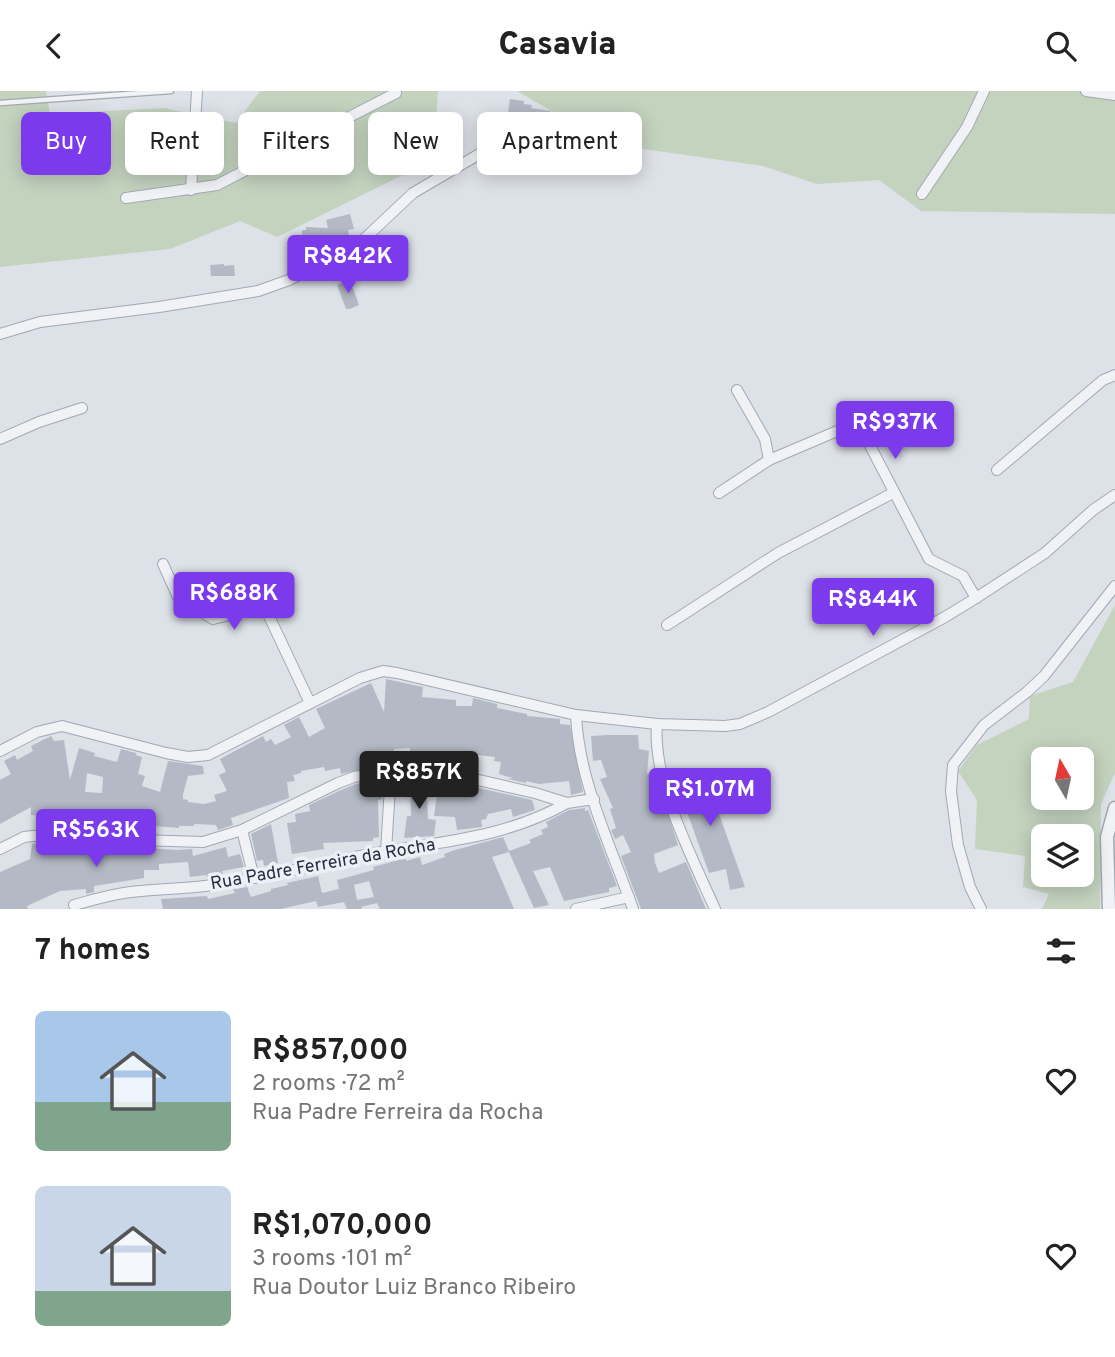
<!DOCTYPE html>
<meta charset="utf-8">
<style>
:root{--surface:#fff;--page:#f2f2f2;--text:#222;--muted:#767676;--accent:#7c3aed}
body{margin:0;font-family:Overpass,sans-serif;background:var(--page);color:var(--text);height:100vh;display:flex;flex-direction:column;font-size:26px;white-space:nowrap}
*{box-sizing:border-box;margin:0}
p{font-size:23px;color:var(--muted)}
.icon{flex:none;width:38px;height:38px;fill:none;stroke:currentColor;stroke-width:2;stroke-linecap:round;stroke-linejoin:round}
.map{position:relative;height:818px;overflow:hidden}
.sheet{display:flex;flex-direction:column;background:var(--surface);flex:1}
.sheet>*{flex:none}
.guide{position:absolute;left:21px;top:21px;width:700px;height:63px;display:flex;gap:14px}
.needle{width:46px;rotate:351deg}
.fabs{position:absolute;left:1031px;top:656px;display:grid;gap:14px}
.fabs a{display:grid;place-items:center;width:63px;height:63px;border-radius:10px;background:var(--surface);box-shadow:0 4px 18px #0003;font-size:35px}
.price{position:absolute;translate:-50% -60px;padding:0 16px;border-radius:7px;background:var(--accent);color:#fff;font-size:23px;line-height:46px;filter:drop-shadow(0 2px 4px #0008)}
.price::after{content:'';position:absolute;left:50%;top:42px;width:21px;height:16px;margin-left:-10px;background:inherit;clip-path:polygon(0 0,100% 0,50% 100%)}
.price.selected{background:#222;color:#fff}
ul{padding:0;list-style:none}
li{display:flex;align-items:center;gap:21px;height:175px;padding:0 35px}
li span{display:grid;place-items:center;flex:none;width:196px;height:140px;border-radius:10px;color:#555}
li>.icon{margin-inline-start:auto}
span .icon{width:84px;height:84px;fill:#fffc;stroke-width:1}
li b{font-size:30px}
h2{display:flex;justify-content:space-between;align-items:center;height:84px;padding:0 35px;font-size:30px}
.chip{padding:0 24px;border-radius:10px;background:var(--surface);box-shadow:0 4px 18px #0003;font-size:24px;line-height:63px}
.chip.selected{background:var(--accent);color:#fff}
header{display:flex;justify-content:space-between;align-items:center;height:91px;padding:0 35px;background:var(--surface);font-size:32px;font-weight:800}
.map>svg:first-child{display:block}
</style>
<header><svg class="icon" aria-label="back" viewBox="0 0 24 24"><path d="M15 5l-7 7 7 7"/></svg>Casavia<svg class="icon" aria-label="search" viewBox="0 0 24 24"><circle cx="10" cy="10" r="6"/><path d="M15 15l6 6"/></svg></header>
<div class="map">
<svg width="1115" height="818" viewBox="0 0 1115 818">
<rect width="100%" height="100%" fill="#dde1e8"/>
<g fill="#c3d3be" fill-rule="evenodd">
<polygon points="0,0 46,0 50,23 164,17 236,32 260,0 438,0 435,44 417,77 277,146 240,130 170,158 0,176"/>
<polygon points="517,0 1115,0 1115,123 921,120 879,89 817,93 763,75 608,53"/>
<path d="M 1115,514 L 1115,682 L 1101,713 L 1100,818 L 1042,818 L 1049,803 L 1023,796 L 1025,765 L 975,758 L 977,709 L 958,680 L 977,654 L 1029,628 L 1030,605 L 1073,591 ZM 1082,668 L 1082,707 L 1043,707 L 1043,668 ZM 1043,746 L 1082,746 L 1082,784 L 1043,784 Z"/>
</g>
<g fill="#b4bac5" fill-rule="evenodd">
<polygon points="510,8 524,10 524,13 532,14 531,17 551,20 547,48 514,43 510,35 512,23 508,22"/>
<polygon points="350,123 354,138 348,139 349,144 302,148 302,139 306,139 306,136 328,137 326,129"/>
<polygon points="224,173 224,175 234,174 235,185 211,185 210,174"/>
<polygon points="350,189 359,214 350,218 346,218 337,194"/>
<path d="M 386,588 L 423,596 L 422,606 L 456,609 L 456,615 L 472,615 L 473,607 L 497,613 L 497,617 L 527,623 L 527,625 L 560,628 L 560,633 L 570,634 L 583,701 L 571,704 L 569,690 L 539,693 L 526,690 L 526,692 L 508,688 L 513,687 L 499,683 L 501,671 L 494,670 L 495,666 L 478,664 L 476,678 L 442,670 L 444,660 L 425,660 L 425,671 L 410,671 L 410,657 L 394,658 L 394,665 L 385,665 L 385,673 L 341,683 L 340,677 L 325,680 L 324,676 L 301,680 L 301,682 L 293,684 L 295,690 L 287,691 L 289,707 L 231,727 L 233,734 L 218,739 L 216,734 L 194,733 L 194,735 L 179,735 L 179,737 L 154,735 L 153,742 L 129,741 L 130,730 L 122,729 L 122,727 L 89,725 L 88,728 L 72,726 L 71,736 L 57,735 L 58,726 L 31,724 L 31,716 L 0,733 L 0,689 L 11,683 L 4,670 L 15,664 L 17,669 L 33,660 L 31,655 L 51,645 L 54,650 L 64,649 L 70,689 L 79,657 L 95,662 L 94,665 L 117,671 L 121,658 L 136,662 L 136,664 L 142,666 L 138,683 L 145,685 L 142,695 L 160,701 L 168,670 L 203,675 L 204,683 L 188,685 L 183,703 L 183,708 L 188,709 L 188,711 L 204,713 L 216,710 L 214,704 L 227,700 L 219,684 L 226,681 L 220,668 L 263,645 L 266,651 L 271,648 L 275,654 L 291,646 L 284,634 L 299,626 L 309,646 L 325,637 L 316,618 L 371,592 L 384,621 ZM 87,682 L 103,686 L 102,702 L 85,701 Z"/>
<polygon points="607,644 638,644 639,658 649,660 647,683 654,680 678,754 654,763 655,772 659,782 686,771 706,818 641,818 621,765 631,761 623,744 615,748 611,739 616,737 610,718 613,717 600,688 607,686 601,669 593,670 591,645"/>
<polygon points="695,678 703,678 745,796 730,799 726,778 709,782 687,721 693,720 687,701 675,704 673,695 684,692 682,684 695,681"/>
<polygon points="410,686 426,686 428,728 436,729 434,745 404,747 407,725 411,725"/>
<polygon points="383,689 382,708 378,709 379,746 373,747 373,750 323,752 324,758 292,763 287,732 296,731 295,723 310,720 309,714 341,699 356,693"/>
<polygon points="439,689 449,690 450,694 464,694 464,698 474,696 532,709 535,719 513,726 511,718 488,723 486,728 481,729 482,736 457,739 455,726 434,725"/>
<path d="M 585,717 L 585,720 L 588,719 L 617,795 L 609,797 L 609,801 L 564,810 L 550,776 L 533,780 L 549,814 L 534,817 L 509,761 L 492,766 L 514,818 L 380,818 L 377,812 L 361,816 L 362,818 L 347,818 L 344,811 L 318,816 L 316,810 L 281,818 L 163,818 L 161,808 L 207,805 L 208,808 L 235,802 L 233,798 L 247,796 L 251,806 L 271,800 L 271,798 L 288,794 L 287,792 L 318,785 L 322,802 L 339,798 L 337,789 L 374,779 L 373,776 L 406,767 L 406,770 L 420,766 L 422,774 L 445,766 L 444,763 L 455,759 L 503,746 L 509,760 L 531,752 L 529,749 L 543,743 L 541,739 L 548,736 L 546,731 L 569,719 ZM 369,790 L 374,806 L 357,809 L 354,794 Z"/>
<polygon points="271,733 278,772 264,775 263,769 257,770 251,743"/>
<polygon points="59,749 84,752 84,757 108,756 108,754 177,759 192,758 193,765 226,756 228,766 240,763 244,776 222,780 223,783 207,786 206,784 190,786 188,771 159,773 159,779 144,779 144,787 94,795 94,801 86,803 86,798 60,800 27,815 28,818 0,818 0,781 30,768 32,753"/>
</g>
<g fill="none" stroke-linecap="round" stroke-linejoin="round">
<g stroke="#a2a8b2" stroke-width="7">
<polyline id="service" points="0,12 171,0"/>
</g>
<g stroke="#a2a8b2" stroke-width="12">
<g id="minor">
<polyline points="1086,0 1115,4"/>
<polyline points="191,99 197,0"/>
<polyline points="922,103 967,36 984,0"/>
<polyline points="126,107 217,94 396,2"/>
<polyline points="0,243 40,231 159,216 258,200 289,189 345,162 361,151 413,102 493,55"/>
<polyline points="0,348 39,331 82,317"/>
<polyline points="769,369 842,338 863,341 929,468 963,485 976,507"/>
<polyline points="997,379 1103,289 1115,284"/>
<polyline points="719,402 769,369 765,348 737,299"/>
<polyline points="163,473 178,506 213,528 258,517 268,523 310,612"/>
<polyline points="667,534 778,462 893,402"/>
<path d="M 576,624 C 579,691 611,755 633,818"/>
<path d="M 657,633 C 652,690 692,766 715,818"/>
<polyline points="0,660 37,641 62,635 166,662 188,666 208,664 360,587 383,580 397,582 576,624 657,633 725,635 740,633 768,621 945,526 976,507 1045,462 1093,419 1115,404"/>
<polyline points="242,739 254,787"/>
<polyline points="0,758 24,746 59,742 138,749 203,751 242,739 338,692 354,686 391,680 421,678 435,679 535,702 567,712 594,708"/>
<polyline points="386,760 391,680"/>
<path d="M 74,814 C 93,809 112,803 131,801 C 156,798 181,798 205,795 C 267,787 327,770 388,760 C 450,750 511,744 567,712"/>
<polyline points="576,818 629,806"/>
<polyline points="981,818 970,796 958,754 951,700 953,674 984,634 1027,601 1044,585 1115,495"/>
</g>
</g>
<g stroke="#a2a8b2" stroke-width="15">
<polyline id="tertiary" points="1109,818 1107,746 1115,717"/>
</g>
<use href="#service" stroke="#f0f2f6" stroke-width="4.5"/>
<use href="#minor" stroke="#f0f2f6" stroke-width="10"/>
<use href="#tertiary" stroke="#f0f2f6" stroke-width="12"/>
</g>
<g text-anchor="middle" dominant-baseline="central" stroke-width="7" stroke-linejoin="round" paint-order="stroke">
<g font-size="18" fill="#252f40" stroke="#edf0f6">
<text transform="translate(323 774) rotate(-10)">Rua Padre Ferreira da Rocha</text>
</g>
</g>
</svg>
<div class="fabs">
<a><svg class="needle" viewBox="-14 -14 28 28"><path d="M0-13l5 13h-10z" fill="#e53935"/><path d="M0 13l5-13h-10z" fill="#767676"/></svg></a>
<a><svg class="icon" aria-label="layers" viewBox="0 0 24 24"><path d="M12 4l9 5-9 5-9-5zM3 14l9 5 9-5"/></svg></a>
</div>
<b class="price" style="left:348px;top:204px">R$842K</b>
<b class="price" style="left:895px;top:370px">R$937K</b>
<b class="price" style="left:234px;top:541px">R$688K</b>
<b class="price" style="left:873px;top:547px">R$844K</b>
<b class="price selected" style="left:419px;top:720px">R$857K</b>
<b class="price" style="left:710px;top:737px">R$1.07M</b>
<b class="price" style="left:96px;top:778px">R$563K</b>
<div class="guide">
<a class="chip selected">Buy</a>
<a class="chip">Rent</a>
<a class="chip">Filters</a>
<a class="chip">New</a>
<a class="chip">Apartment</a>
</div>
</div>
<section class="sheet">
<h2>7 homes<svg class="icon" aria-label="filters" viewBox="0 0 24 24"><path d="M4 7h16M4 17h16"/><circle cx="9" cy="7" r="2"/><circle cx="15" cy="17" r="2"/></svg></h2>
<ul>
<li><span style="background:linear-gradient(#a9c7e8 65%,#7fa58c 0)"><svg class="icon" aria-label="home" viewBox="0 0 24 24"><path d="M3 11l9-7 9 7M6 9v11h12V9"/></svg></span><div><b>R$857,000</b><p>2 rooms · 72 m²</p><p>Rua Padre Ferreira da Rocha</p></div><svg class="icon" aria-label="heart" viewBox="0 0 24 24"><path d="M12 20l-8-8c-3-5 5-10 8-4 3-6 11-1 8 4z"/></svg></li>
<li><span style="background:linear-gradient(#c9d6e8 75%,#7fa58c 0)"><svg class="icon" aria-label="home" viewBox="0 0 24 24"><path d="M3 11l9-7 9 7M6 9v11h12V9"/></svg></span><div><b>R$1,070,000</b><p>3 rooms · 101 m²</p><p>Rua Doutor Luiz Branco Ribeiro</p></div><svg class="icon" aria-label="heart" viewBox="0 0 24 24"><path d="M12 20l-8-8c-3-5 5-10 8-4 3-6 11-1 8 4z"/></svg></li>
</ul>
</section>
